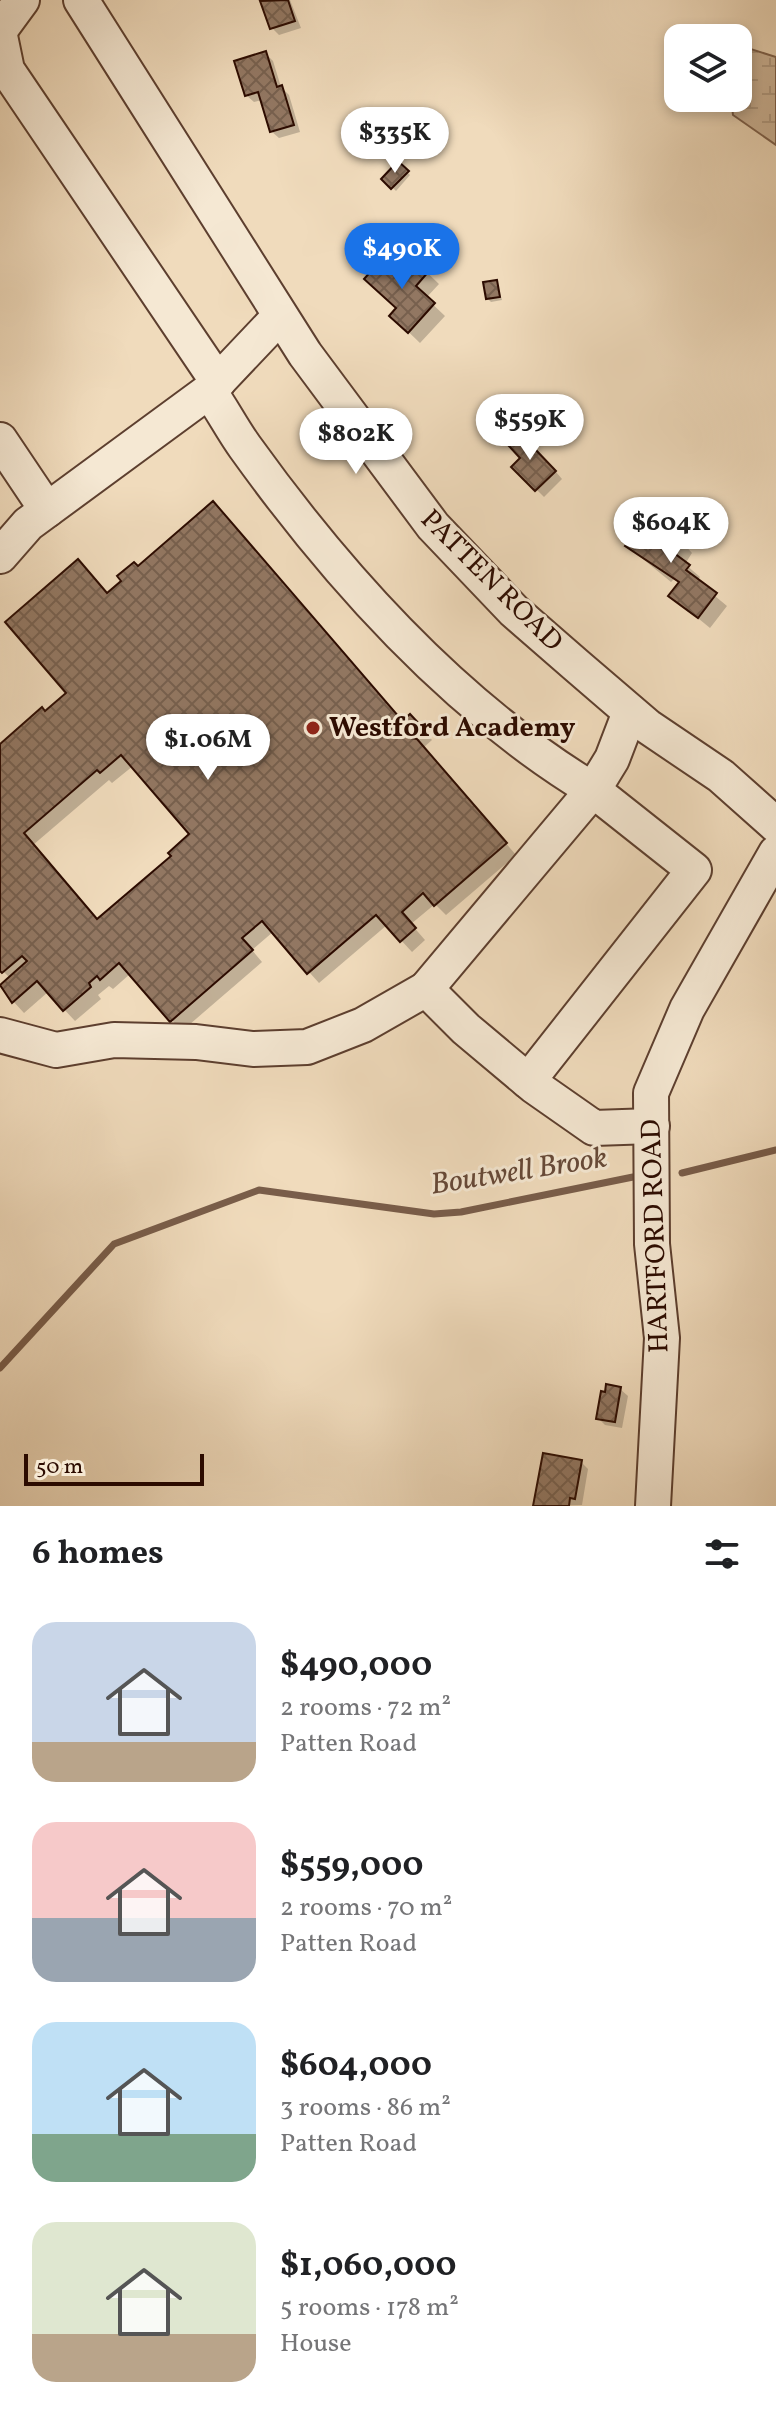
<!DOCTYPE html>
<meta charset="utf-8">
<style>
:root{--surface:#fff;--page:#f2f2f2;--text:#202124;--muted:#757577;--accent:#1a73e8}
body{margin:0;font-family:Vollkorn,serif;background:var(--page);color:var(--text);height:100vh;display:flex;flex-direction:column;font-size:30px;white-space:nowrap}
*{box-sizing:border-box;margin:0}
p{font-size:26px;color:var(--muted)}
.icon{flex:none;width:44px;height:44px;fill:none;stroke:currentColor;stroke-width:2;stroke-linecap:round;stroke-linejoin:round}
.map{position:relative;height:1506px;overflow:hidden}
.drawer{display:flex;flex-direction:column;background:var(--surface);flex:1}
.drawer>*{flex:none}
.tools{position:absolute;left:664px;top:24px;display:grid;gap:16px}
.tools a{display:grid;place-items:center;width:88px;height:88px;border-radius:16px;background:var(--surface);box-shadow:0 4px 12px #0003;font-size:40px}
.scale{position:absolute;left:24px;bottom:20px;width:180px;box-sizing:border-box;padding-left:8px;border:4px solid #2c0b00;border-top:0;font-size:22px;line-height:28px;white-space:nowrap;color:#2c0b00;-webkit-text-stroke:6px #f5e8d3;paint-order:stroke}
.price{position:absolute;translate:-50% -68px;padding:0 18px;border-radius:28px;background:#fff;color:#222;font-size:26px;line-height:52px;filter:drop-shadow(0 2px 4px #0008)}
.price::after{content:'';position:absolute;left:50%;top:48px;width:24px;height:18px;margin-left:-12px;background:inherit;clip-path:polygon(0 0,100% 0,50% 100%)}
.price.active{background:var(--accent);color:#fff}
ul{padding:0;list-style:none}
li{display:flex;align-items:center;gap:24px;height:200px;padding:0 32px}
li span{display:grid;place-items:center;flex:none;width:224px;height:160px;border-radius:24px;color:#555}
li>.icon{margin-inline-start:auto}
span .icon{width:96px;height:96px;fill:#fffc;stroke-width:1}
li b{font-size:34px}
h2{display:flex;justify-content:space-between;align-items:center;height:96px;padding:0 32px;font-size:34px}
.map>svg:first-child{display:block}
</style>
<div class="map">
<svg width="776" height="1506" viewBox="0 0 776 1506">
<defs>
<pattern id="wetland-marsh" width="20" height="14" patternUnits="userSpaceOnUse" patternTransform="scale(2)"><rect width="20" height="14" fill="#cfb89c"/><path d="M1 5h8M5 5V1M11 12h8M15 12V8" fill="none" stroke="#b29d85"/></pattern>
<pattern id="building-cross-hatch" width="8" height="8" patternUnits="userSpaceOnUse" patternTransform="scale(2)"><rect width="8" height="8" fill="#927762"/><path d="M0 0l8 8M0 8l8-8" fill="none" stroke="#77604e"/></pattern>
</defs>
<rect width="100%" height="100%" fill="#f0dbbc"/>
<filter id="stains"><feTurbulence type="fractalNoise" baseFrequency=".0025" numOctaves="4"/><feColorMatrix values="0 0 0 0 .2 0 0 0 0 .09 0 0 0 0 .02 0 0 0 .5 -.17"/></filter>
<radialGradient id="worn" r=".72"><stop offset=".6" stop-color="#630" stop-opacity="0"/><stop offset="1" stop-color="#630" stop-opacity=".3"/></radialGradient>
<polygon fill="url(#wetland-marsh)" stroke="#7e624e" stroke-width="2" points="738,45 776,57 776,145 733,115 731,98 738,98"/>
<g fill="#0003" fill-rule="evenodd">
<polygon points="270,0 290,0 301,28 279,35 272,28 263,2"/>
<polygon points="265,53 273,61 281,87 289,95 300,132 279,138 271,131 262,100 254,102 246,95"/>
<polygon points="398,164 410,175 396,191 384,179"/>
<polygon points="414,260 439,284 426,298 445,316 420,343 392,316 398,309 395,271 404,271"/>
<polygon points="496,282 502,300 491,302 487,298"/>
<polygon points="523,433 562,479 544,497 514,467 523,458"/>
<path d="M 223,515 L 403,723 L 421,728 L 432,740 L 423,748 L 516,855 L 446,915 L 435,904 L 411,924 L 425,940 L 412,952 L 387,925 L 319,983 L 273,932 L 252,950 L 262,962 L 182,1031 L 130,974 L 113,989 L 109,986 L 98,995 L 101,999 L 75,1021 L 48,992 L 24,1013 L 0,987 L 10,978 L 0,968 L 0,746 L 69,693 L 107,595 L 138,568 ZM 133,766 L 192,834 L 174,856 L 98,920 L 33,845 L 109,780 L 112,783 Z"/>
<polygon points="682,542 692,553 685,564 700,577 697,581 727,606 710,628 671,596 680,584 674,579 671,582 627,546"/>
<polygon points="620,1389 628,1396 622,1428 605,1425 598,1418"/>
<polygon points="581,1462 588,1469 582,1505 536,1506"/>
</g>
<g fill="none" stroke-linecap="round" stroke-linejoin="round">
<g stroke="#795d4a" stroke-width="7">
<polyline points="682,1173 776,1150"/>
<polyline points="0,1368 114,1244 259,1190 434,1214 461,1212 633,1177"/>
</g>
</g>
<g fill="url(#building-cross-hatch)" stroke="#2c0b00" stroke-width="2" fill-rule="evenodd">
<polygon points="288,0 295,21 270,29 260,1"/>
<polygon points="266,51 277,87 282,85 294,125 270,132 258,92 245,96 234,61"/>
<polygon points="398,161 409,171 391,189 381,179"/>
<polygon points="413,257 429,271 416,286 435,303 408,333 389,316 396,308 364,279 383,258 395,268 399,264 404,268"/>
<polygon points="497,280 500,297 486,299 483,282"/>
<polygon points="523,431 537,444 533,447 556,471 535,491 511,467 520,458 508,445"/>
<path d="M 213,501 L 400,718 L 396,721 L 399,724 L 410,714 L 423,728 L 411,738 L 417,739 L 507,843 L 434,906 L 423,893 L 402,912 L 416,928 L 400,942 L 376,915 L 307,974 L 262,921 L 242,938 L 253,950 L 170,1022 L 119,963 L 100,980 L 97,976 L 89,983 L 91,987 L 63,1011 L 37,981 L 12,1003 L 0,985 L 27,961 L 22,956 L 2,973 L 0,971 L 0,744 L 42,707 L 45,711 L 66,693 L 5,622 L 78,559 L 107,593 L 121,581 L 117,576 L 134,562 L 138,566 ZM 121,755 L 189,834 L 168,853 L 171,856 L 97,919 L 24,833 L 97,770 L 100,773 Z"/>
<polygon points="648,515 683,541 674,553 690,565 686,570 717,593 698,618 668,596 679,582 625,546"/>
<polygon points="606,1384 621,1387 615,1422 596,1419 601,1391 605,1392"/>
<polygon points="543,1453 582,1460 575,1499 570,1498 569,1506 533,1506"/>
</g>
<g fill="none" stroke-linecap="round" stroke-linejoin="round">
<g stroke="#5d3f2f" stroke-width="38">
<g id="minor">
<polyline points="81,0 305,354 433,526 514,611 576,665 647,726 721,776 776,825"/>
<polyline points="0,30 22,0"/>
<polyline points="0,36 7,70 218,382"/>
<path d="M 280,316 L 209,391 C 222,409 232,429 245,447 C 339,578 454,706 593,790 L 612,759 L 630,712"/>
<polyline points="0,440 47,510"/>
<polyline points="0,556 28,524 209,391"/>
<polyline points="426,989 593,790 694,870 528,1081"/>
<polyline points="0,1035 56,1050 114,1040 196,1042 253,1049 307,1047 363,1025 426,989 466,1029 534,1086 594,1128 652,1126"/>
<polyline points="653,1506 662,1338 652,1244 651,1093 687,1009 776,853"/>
</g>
</g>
<use href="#minor" stroke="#f5e8d3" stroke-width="34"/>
</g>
<circle fill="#8f2418" stroke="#f5e8d3" stroke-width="3" cx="313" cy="728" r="8"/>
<g text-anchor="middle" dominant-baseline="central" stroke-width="6" stroke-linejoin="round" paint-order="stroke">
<g font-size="28" fill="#2c0b00" stroke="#f5e8d3">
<text transform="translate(491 581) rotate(45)">PATTEN ROAD</text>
<text transform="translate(656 1236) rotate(-92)">HARTFORD ROAD</text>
</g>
<g font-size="28" font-weight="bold" fill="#2c0b00" stroke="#f5e8d3" text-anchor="start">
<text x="329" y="728">Westford Academy</text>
</g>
<g font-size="30" font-style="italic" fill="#664938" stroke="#f5e8d3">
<text transform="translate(519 1172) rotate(-9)">Boutwell Brook</text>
</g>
</g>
<rect width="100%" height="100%" filter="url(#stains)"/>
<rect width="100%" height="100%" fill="url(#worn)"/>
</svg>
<div class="tools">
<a><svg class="icon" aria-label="layers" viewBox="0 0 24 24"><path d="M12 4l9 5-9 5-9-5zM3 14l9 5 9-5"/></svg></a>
</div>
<div class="scale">50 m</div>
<b class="price" style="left:395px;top:175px">$335K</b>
<b class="price active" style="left:402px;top:291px">$490K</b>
<b class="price" style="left:530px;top:462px">$559K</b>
<b class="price" style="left:356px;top:476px">$802K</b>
<b class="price" style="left:671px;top:565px">$604K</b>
<b class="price" style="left:208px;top:782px">$1.06M</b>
</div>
<section class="drawer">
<h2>6 homes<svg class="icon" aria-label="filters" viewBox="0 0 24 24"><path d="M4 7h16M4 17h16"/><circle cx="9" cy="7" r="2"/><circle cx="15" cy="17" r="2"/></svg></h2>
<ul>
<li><span style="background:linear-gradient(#c9d6e8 75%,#b9a48a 0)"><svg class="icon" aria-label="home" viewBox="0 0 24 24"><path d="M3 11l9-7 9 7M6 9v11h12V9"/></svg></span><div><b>$490,000</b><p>2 rooms · 72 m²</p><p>Patten Road</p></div></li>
<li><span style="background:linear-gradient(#f6c9c9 60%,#9aa5b1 0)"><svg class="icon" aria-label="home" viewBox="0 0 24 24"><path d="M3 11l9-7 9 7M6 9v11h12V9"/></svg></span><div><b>$559,000</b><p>2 rooms · 70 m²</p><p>Patten Road</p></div></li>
<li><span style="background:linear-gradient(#bfe0f5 70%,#7fa58c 0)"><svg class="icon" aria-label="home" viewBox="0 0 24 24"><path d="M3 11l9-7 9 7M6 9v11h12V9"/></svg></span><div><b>$604,000</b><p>3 rooms · 86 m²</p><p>Patten Road</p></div></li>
<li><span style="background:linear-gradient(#dfe7d0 70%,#b9a48a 0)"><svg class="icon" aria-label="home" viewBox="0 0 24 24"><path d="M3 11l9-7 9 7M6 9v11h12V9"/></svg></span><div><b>$1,060,000</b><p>5 rooms · 178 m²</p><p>House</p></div></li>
</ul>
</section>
